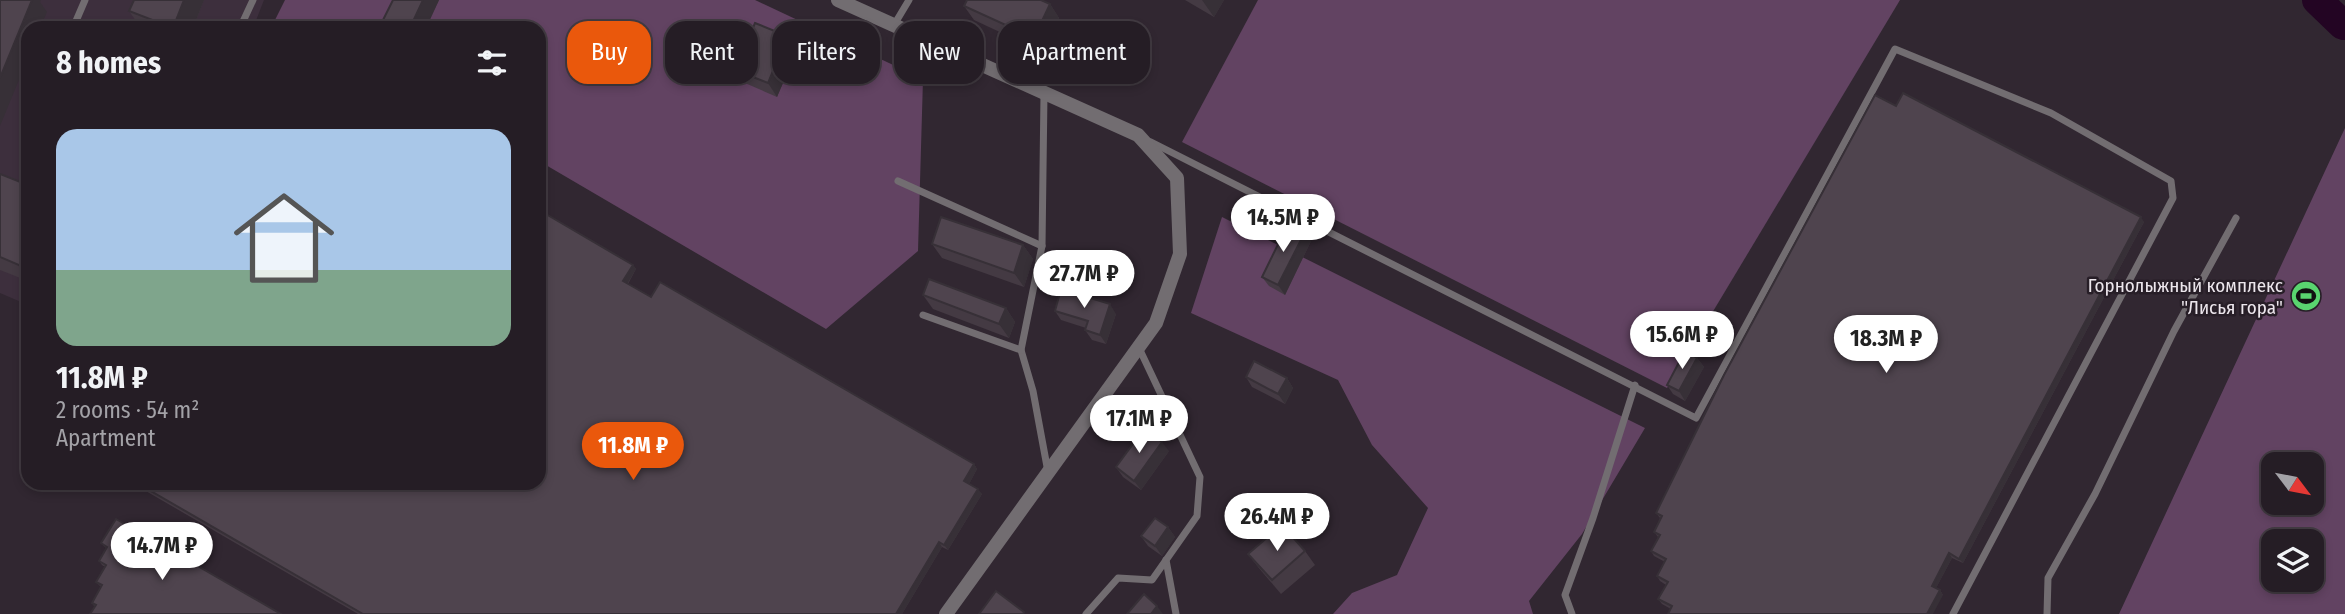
<!DOCTYPE html>
<meta charset="utf-8">
<style>
:root{--surface:#251d25;--page:#312a32;--text:#f1f3f6;--muted:#a3a2a7;--line:#423b42;--accent:#ea580c}
body{margin:0;font-family:"Fira Sans Condensed",sans-serif;background:var(--page);color:var(--text);height:100vh;display:flex;flex-direction:column;font-size:26px;white-space:nowrap}
*{box-sizing:border-box;margin:0}
p{font-size:23px;color:var(--muted)}
.icon{flex:none;width:38px;height:38px;fill:none;stroke:currentColor;stroke-width:2;stroke-linecap:round;stroke-linejoin:round}
.map{position:relative;flex:1;overflow:hidden}
.sheet{position:absolute;left:21px;top:21px;width:525px;height:469px;display:flex;flex-direction:column;background:var(--surface);border-radius:21px;box-shadow:0 4px 10px #0003,0 0 0 2px var(--line)}
.sheet>*{flex:none}
.hud{position:absolute;left:567px;top:21px;width:665px;height:63px;display:flex;gap:14px}
.needle{width:46px;rotate:122deg}
.fabs{position:absolute;left:2261px;top:452px;display:grid;gap:14px}
.fabs a{display:grid;place-items:center;width:63px;height:63px;border-radius:14px;background:var(--surface);box-shadow:0 4px 10px #0003,0 0 0 2px var(--line);font-size:35px}
.price{position:absolute;translate:-50% -60px;padding:0 16px;border-radius:24px;background:#fff;color:#222;font-size:23px;line-height:46px;filter:drop-shadow(0 2px 4px #0008)}
.price::after{content:'';position:absolute;left:50%;top:42px;width:21px;height:16px;margin-left:-10px;background:inherit;clip-path:polygon(0 0,100% 0,50% 100%)}
.price.on{background:var(--accent);color:#fff}
ul{padding:0;list-style:none}
li{display:grid;align-content:center;gap:14px;height:371px;padding:0 35px}
li span{display:grid;place-items:center;height:217px;border-radius:21px;color:#555}
li>.icon{margin-inline-start:auto}
span .icon{width:126px;height:126px;fill:#fffc;stroke-width:1}
li b{font-size:30px}
h2{display:flex;justify-content:space-between;align-items:center;height:84px;padding:0 35px;font-size:30px}
.chip{padding:0 24px;border-radius:21px;background:var(--surface);box-shadow:0 4px 10px #0003,0 0 0 2px var(--line);font-size:24px;line-height:63px}
.chip.on{background:var(--accent);color:#fff}
.map>svg:first-child{display:block}
</style>
<div class="map">
<svg width="2345" height="614" viewBox="0 0 2345 614">
<rect width="100%" height="100%" fill="#312731"/>
<polygon fill="#3d2f3d" points="0,0 264,0 253,28 28,28 28,305 0,293"/>
<g fill="#624362" fill-rule="evenodd">
<polygon points="285,0 755,0 923,79 918,251 826,329 539,161 539,28 271,28"/>
<polygon points="1258,0 1900,0 1667,388 1182,142"/>
<path d="M 2345,128 L 2345,614 L 2119,614 ZM 2273,464 L 2312,464 L 2312,502 L 2273,502 ZM 2273,541 L 2312,541 L 2312,579 L 2273,579 Z"/>
<polygon points="1222,217 1645,428 1582,534 1529,601 1533,614 1333,614 1352,593 1397,575 1428,508 1372,445 1338,380 1191,313"/>
</g>
<g fill="none" stroke-linecap="round" stroke-linejoin="round">
<polyline stroke="#230523" stroke-width="30" points="2317,0 2343,25 2345,24"/>
<g stroke="#726d71" stroke-width="7">
<polyline points="894,25 909,0"/>
<polyline points="73,28 85,0"/>
<polyline points="240,28 253,0"/>
<polyline points="1151,142 1696,418 1895,49 2051,113 2171,181 2173,198 1953,614"/>
<polyline points="898,181 1042,246"/>
<polyline points="923,315 1021,350 1033,391 1048,472"/>
<polyline points="1021,350 1042,246 1044,94"/>
<polyline points="1166,560 1176,614"/>
<polyline points="1086,614 1118,578 1152,580 1197,516 1200,477 1139,348"/>
<polyline points="1572,614 1565,595 1593,518 1635,385"/>
<polyline points="2047,614 2048,578 2095,494 2174,331 2236,218"/>
</g>
<polyline stroke="#726d71" stroke-width="14" points="838,0 1138,135 1177,178 1180,254 1156,323 946,614"/>
</g>
<g fill="#443a43">
<polygon points="204,0 193,28 141,28 129,11"/>
<polygon points="393,0 439,0 426,28 389,28 383,20"/>
<polygon points="1185,0 1224,0 1214,17"/>
<polygon points="1050,4 1059,18 1043,52 974,20 964,6"/>
<polygon points="797,50 777,97 745,83 735,70"/>
<polygon points="1896,106 2144,222 1963,563 1952,558 1936,588 1940,590 1943,595 1671,609 1662,604 1658,599 1666,585 1660,581 1657,576 1665,562 1654,556 1651,551 1658,537 1654,532 1660,518 1656,513"/>
<polygon points="0,174 28,185 28,281 0,270"/>
<polygon points="1311,241 1285,295 1269,286 1262,277"/>
<polygon points="932,244 1023,245 1033,259 1024,287 942,258"/>
<polygon points="633,265 636,269 628,284 651,297 974,464 977,469 969,484 982,494 948,550 942,547 902,614 358,614 132,483 539,483"/>
<polygon points="923,295 1006,308 1015,322 1009,338 933,309"/>
<polygon points="1055,311 1116,314 1106,344 1092,340 1085,330 1086,328 1061,320"/>
<polygon points="1697,358 1704,367 1685,401 1673,394 1667,385"/>
<polygon points="1246,377 1287,378 1293,388 1285,404 1252,387"/>
<polygon points="1169,451 1141,490 1123,477 1116,467"/>
<polygon points="1168,527 1175,537 1162,556 1148,546 1141,536"/>
<polygon points="101,543 281,614 94,606 92,603 101,587 96,582 105,567 102,565 99,561 106,548"/>
<polygon points="1305,551 1315,565 1281,594 1258,567 1248,554"/>
</g>
<g fill="#373037">
<polygon points="32,0 41,0 40,2 47,12 40,28 28,28 28,58 0,126 0,78"/>
<polygon points="184,0 204,0 193,28 173,28"/>
<polygon points="423,0 439,0 426,28 410,28"/>
<polygon points="1202,0 1224,0 1214,17"/>
<polygon points="1050,4 1059,18 1043,52 1034,38"/>
<polygon points="787,36 797,50 777,97 768,83"/>
<polygon points="2141,217 2144,222 1963,563 1959,559"/>
<polygon points="1305,232 1311,241 1285,295 1278,285"/>
<polygon points="1023,245 1033,259 1024,287 1014,273"/>
<polygon points="633,265 636,269 626,286 623,281"/>
<polygon points="1110,304 1116,314 1106,344 1100,335"/>
<polygon points="1006,308 1015,322 1009,338 999,324"/>
<polygon points="1697,358 1704,367 1685,401 1679,391"/>
<polygon points="1287,378 1293,388 1285,404 1278,394"/>
<polygon points="1162,442 1169,451 1141,490 1134,481"/>
<polygon points="974,464 977,469 968,486 964,481"/>
<polygon points="978,489 982,494 948,550 944,545"/>
<polygon points="1168,527 1175,537 1162,556 1155,546"/>
<polygon points="939,542 942,547 902,614 896,614"/>
<polygon points="1949,553 1952,558 1935,590 1932,586"/>
<polygon points="1940,590 1943,595 1933,614 1927,614"/>
<polygon points="1157,606 1163,614 1151,614"/>
</g>
<g fill="#4f444e" stroke="#373037" stroke-width="2">
<polygon points="0,0 32,0 0,78"/>
<polygon points="134,0 184,0 173,28 129,11"/>
<polygon points="393,0 423,0 410,28 401,28 383,20"/>
<polygon points="967,0 1041,0 1050,4 1034,38 964,6"/>
<polygon points="755,23 787,36 768,83 735,70"/>
<polygon points="1903,93 2141,217 1959,559 1949,553 1932,586 1940,590 1927,614 1668,614 1672,606 1658,599 1668,582 1657,576 1666,559 1651,551 1660,535 1654,532 1662,516 1656,513 1724,375 1875,95 1896,106"/>
<polygon points="0,174 28,185 28,269 0,257"/>
<polygon points="539,210 633,265 623,281 651,297 660,282 974,464 964,481 978,489 944,545 939,542 896,614 363,614 137,483 539,483"/>
<polygon points="941,217 1023,245 1014,273 932,244"/>
<polygon points="1288,224 1305,232 1278,285 1262,277"/>
<polygon points="929,279 1006,308 999,324 923,295"/>
<polygon points="1061,289 1110,304 1100,335 1085,330 1088,321 1055,311"/>
<polygon points="1685,351 1697,358 1679,391 1667,385"/>
<polygon points="1254,361 1287,378 1278,394 1246,377"/>
<polygon points="1144,429 1162,442 1134,481 1116,467"/>
<polygon points="1155,518 1168,527 1155,546 1141,536"/>
<polygon points="116,519 281,614 90,614 96,605 92,603 102,585 96,582 106,565 99,561 107,547 101,543"/>
<polygon points="1282,525 1305,551 1272,580 1248,554"/>
<polygon points="996,591 1024,612 1023,614 979,614"/>
<polygon points="1144,594 1157,606 1151,614 1127,614"/>
</g>
<defs>
<g id="stadium-disc" transform="scale(1.575)"><circle r="9.5" fill="#59d56f" stroke="#271e27"/><path d="M0-5a6.5 5 0 1 0 0 10a6.5 5 0 1 0 0-10ZM-3.5-1.8h7v3.6h-7Z" fill="#111"/></g>
</defs>
<g fill-rule="evenodd">
<use href="#stadium-disc" x="2306" y="296"/>
</g>
<g text-anchor="middle" dominant-baseline="central" stroke-width="5" stroke-linejoin="round" paint-order="stroke">
<g font-size="19" fill="#ece6ec" stroke="#271e27" text-anchor="end">
<text x="2283" y="285">Горнолыжный комплекс<tspan x="2283" dy="22">"Лисья гора"</tspan></text>
</g>
</g>
</svg>
<div class="fabs">
<a><svg class="needle" viewBox="-14 -14 28 28"><path d="M0-13l5 13h-10z" fill="#e53935"/><path d="M0 13l5-13h-10z" fill="#a3a2a7"/></svg></a>
<a><svg class="icon" aria-label="layers" viewBox="0 0 24 24"><path d="M12 4l9 5-9 5-9-5zM3 14l9 5 9-5"/></svg></a>
</div>
<b class="price" style="left:1283px;top:254px">14.5M ₽</b>
<b class="price" style="left:1084px;top:310px">27.7M ₽</b>
<b class="price" style="left:1682px;top:371px">15.6M ₽</b>
<b class="price" style="left:1886px;top:375px">18.3M ₽</b>
<b class="price" style="left:1139px;top:455px">17.1M ₽</b>
<b class="price on" style="left:633px;top:482px">11.8M ₽</b>
<b class="price" style="left:1277px;top:553px">26.4M ₽</b>
<b class="price" style="left:162px;top:582px">14.7M ₽</b>
<div class="hud">
<a class="chip on">Buy</a>
<a class="chip">Rent</a>
<a class="chip">Filters</a>
<a class="chip">New</a>
<a class="chip">Apartment</a>
</div>
<section class="sheet">
<h2>8 homes<svg class="icon" aria-label="filters" viewBox="0 0 24 24"><path d="M4 7h16M4 17h16"/><circle cx="9" cy="7" r="2"/><circle cx="15" cy="17" r="2"/></svg></h2>
<ul>
<li><span style="background:linear-gradient(#a9c7e8 65%,#7fa58c 0)"><svg class="icon" aria-label="home" viewBox="0 0 24 24"><path d="M3 11l9-7 9 7M6 9v11h12V9"/></svg></span><div><b>11.8M ₽</b><p>2 rooms · 54 m²</p><p>Apartment</p></div></li>
</ul>
</section>
</div>
